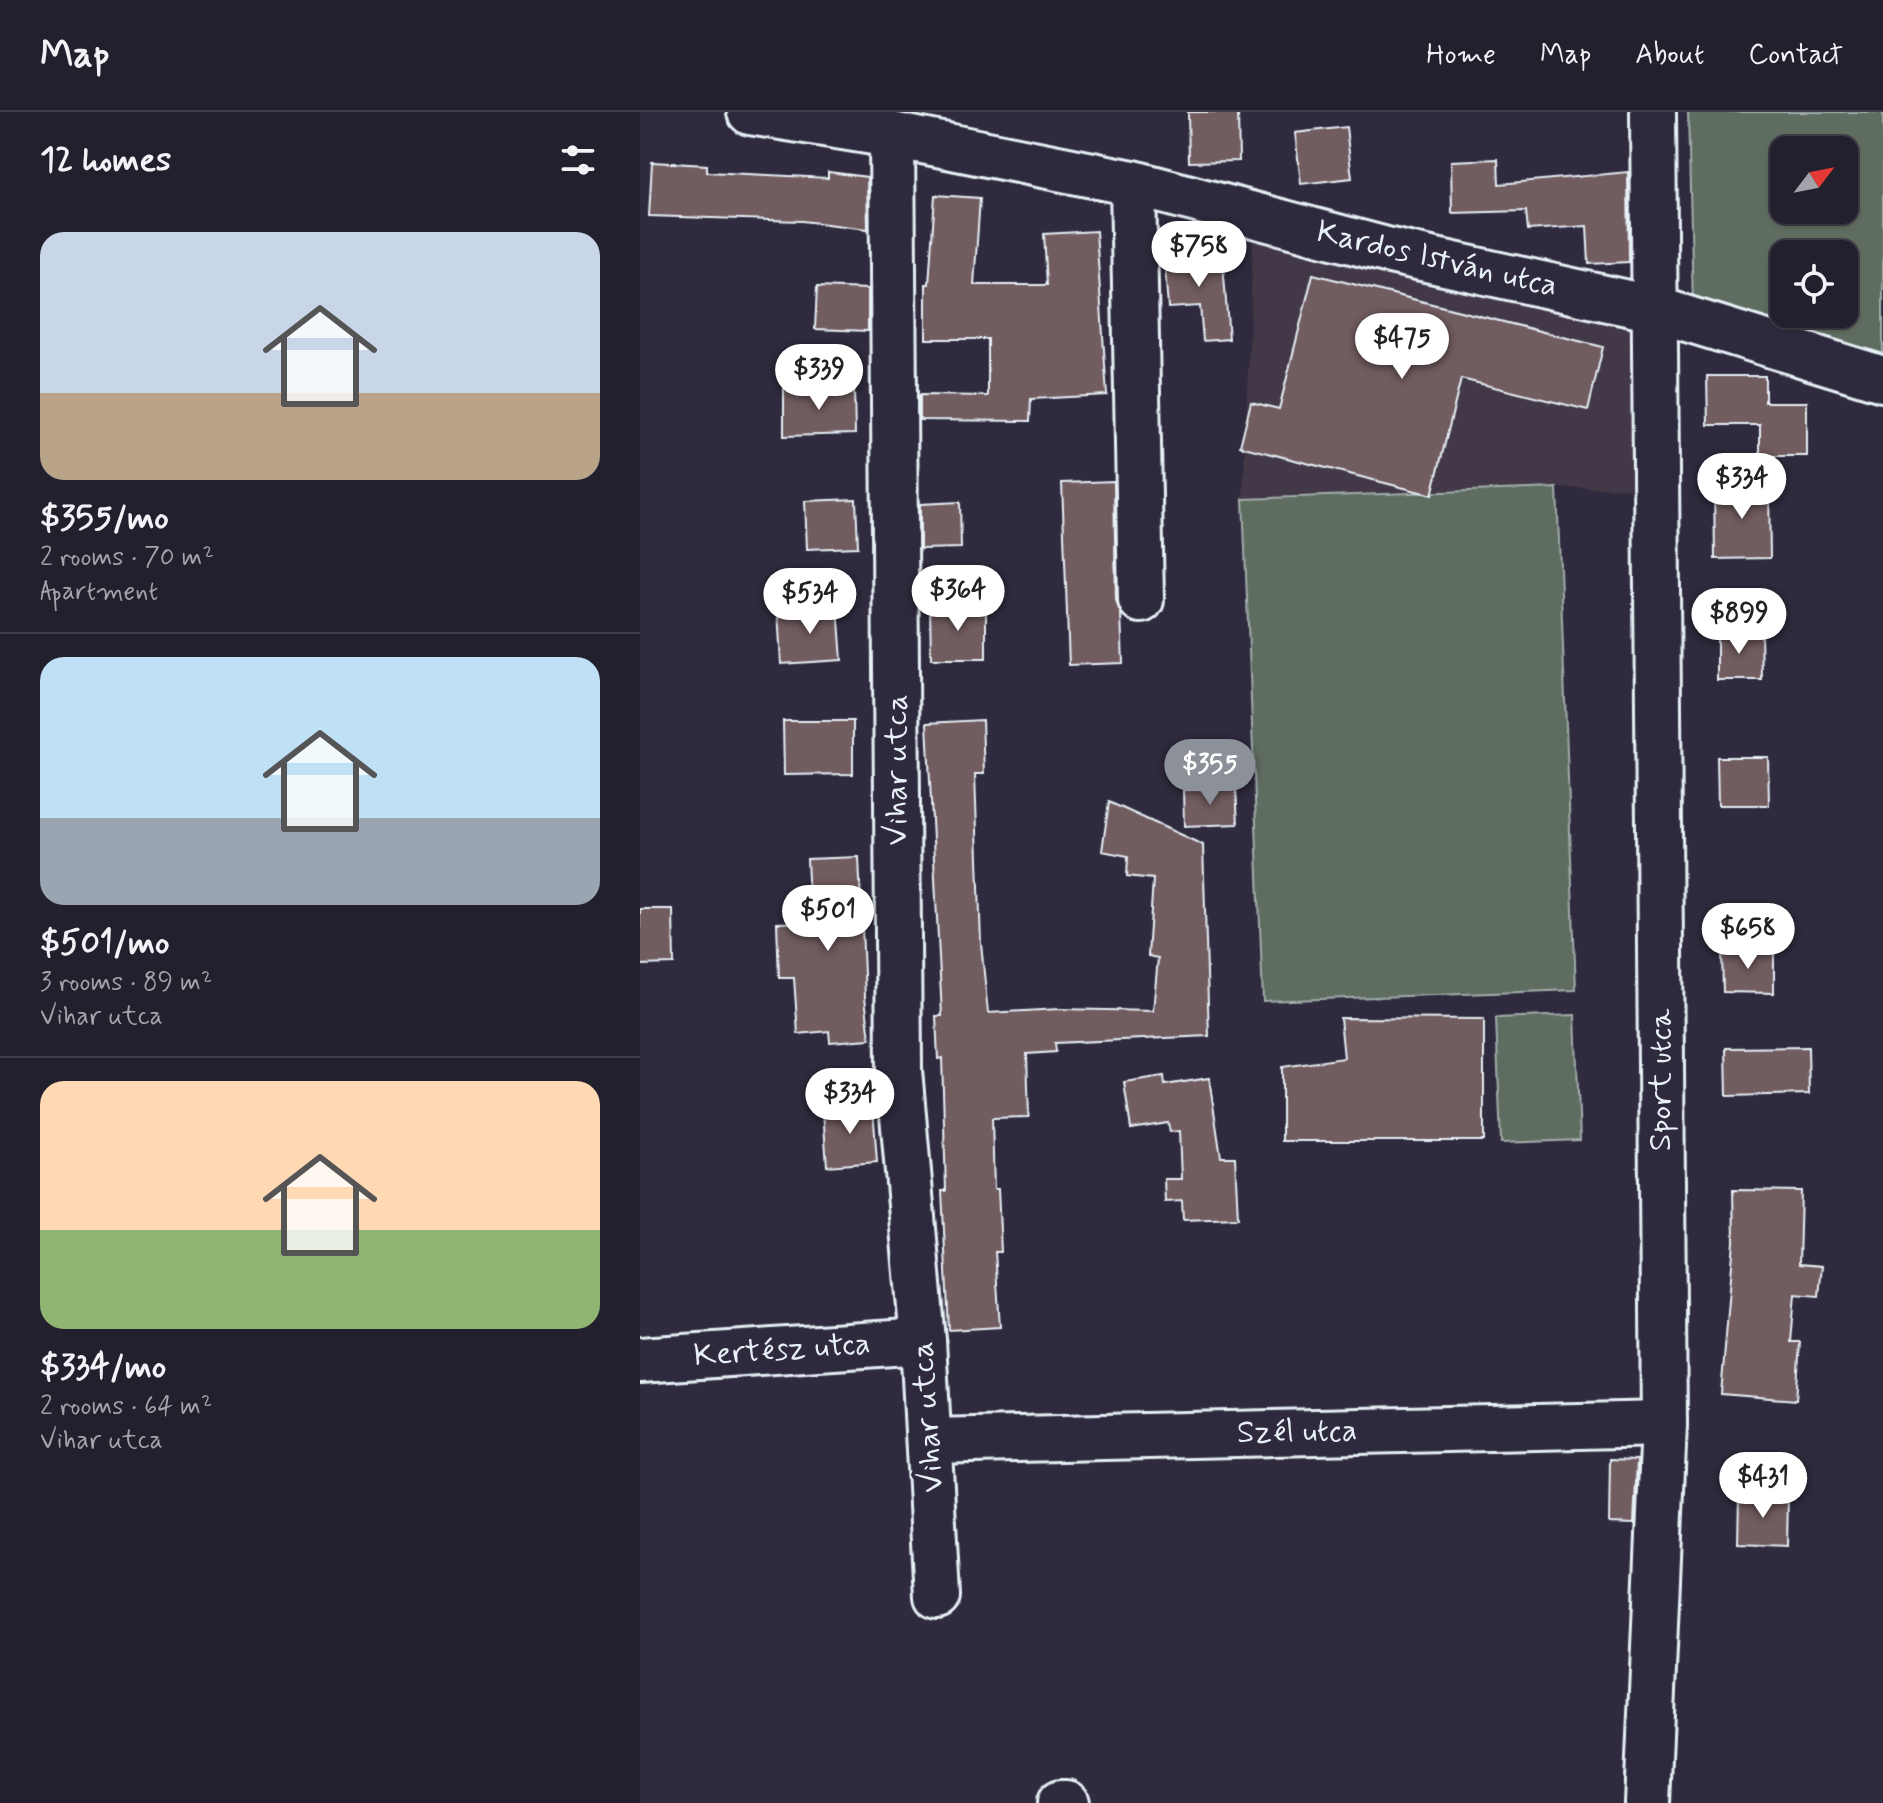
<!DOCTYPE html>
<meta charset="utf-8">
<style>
:root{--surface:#23202e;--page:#2f2d3a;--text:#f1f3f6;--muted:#a3a3aa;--line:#403e4a;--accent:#8c9099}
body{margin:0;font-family:Mynerve,sans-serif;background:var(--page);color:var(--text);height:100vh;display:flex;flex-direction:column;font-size:30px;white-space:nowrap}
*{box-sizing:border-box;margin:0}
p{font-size:26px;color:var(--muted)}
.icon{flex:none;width:44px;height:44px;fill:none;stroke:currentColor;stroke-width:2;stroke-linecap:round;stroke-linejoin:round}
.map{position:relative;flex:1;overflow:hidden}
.side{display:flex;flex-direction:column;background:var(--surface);width:640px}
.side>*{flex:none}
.needle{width:52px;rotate:58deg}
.buttons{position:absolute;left:1130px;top:24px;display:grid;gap:16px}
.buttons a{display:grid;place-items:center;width:88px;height:88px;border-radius:16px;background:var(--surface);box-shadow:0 2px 6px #0004,0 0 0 2px var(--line);font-size:40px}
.price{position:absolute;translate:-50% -68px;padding:0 18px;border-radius:28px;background:#fff;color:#222;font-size:26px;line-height:52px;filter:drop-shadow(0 2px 4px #0008)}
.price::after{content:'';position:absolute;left:50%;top:48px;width:24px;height:18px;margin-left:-12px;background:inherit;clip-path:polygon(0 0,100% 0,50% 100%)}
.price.on{background:var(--accent);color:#fff}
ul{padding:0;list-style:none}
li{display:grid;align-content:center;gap:16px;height:424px;padding:0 40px}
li+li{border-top:2px solid var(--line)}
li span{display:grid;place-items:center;height:248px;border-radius:24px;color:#555}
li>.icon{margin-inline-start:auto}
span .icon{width:144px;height:144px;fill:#fffc;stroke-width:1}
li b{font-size:34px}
h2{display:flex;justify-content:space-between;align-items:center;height:96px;padding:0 40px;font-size:34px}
header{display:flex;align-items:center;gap:48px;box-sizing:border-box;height:112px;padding:0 40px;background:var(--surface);border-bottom:2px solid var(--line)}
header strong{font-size:38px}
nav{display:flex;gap:44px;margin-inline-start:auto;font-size:28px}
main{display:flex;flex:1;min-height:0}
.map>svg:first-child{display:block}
</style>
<header>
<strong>Map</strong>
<nav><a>Home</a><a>Map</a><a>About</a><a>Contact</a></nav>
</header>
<main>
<section class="side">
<h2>12 homes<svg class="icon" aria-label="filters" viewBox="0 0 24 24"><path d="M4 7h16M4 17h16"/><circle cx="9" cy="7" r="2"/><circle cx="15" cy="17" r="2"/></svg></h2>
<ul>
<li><span style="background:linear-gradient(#c9d6e8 65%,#b9a48a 0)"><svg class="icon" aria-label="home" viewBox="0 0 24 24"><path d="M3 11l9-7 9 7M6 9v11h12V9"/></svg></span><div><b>$355/mo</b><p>2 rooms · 70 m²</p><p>Apartment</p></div></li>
<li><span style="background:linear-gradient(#bfe0f5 65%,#9aa5b1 0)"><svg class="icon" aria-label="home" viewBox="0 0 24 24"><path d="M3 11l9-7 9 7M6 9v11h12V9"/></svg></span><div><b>$501/mo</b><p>3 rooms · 89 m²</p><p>Vihar utca</p></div></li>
<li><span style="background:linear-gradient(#ffd9b3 60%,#8fb573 0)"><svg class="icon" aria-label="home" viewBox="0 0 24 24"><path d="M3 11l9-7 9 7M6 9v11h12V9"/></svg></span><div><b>$334/mo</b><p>2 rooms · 64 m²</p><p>Vihar utca</p></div></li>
</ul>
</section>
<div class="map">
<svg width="1243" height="1691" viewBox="0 0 1243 1691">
<rect width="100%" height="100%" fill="#2f2a3d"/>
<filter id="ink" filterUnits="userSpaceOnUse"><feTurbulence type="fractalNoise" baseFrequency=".0125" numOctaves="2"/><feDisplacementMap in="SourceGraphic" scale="16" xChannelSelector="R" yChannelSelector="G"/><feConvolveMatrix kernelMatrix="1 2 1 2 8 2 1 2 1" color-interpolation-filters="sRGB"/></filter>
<g filter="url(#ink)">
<polygon fill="#433947" points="614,103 1015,197 1016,377 917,376 603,387"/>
<g fill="#5e6c61" stroke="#a3aeac" stroke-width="2" fill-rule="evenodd">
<path d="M 1048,0 L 1243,0 L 1243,252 L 1053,193 ZM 1144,38 L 1204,38 L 1204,98 L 1144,98 ZM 1144,142 L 1204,142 L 1204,202 L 1144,202 Z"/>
<polygon points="917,376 936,878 623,889 603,387"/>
<polygon points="935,903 940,1028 861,1031 856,906"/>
</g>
<g fill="#715c5f" stroke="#e8f1f8" stroke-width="2">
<polygon points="548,0 598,0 599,49 549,50"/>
<polygon points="706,15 712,66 661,72 655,21"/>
<polygon points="858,47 859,72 988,60 989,150 949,152 947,114 888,118 886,99 812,101 811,49"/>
<polygon points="12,50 67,53 67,60 188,66 188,60 227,65 228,117 162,109 9,104"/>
<polygon points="295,83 340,86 334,173 407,173 404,122 456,119 467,283 391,287 390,309 280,308 280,283 348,284 348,227 286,227 286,172 289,172"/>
<polygon points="582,138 589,227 563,229 560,194 528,196 524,142"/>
<polygon points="673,162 963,235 948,298 821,267 792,383 600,334 611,290 639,297"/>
<polygon points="177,175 228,177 228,219 175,217"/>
<polygon points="1067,264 1125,264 1125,290 1167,290 1167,344 1120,344 1120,313 1068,313"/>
<polygon points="214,276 215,322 144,324 144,277"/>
<polygon points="474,369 476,488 481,502 483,551 429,553 422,371"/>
<polygon points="1074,372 1129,372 1130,446 1075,447"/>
<polygon points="216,387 218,435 167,437 165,389"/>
<polygon points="320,390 321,436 280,437 280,392"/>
<polygon points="198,495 202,548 141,552 138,499"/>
<polygon points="346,495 346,547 291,547 290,496"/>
<polygon points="1077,520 1121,520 1122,568 1077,568"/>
<polygon points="342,608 344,662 335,662 341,831 348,901 419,897 513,899 518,846 508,844 513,767 487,764 488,744 462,739 469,690 563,733 569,924 415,931 416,940 387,942 389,1005 352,1006 354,1077 358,1077 361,1140 355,1140 360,1215 309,1218 302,1079 306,1079 302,946 298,947 296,904 302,904 287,611"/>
<polygon points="143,609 213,609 213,662 144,663"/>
<polygon points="1077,645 1128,645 1129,693 1078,693"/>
<polygon points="596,676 598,712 544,714 543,678"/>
<polygon points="219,745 225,885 230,927 190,930 189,919 158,922 154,866 139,866 137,811 170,810 167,747"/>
<polygon points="0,797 33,797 34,852 0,853"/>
<polygon points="1082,837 1134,837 1134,881 1083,880"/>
<polygon points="700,906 844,907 844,1029 642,1029 642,955 704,946"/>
<polygon points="1168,935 1169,982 1087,984 1086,936"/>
<polygon points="524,964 525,973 569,966 581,1045 595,1045 598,1106 543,1108 542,1089 525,1090 524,1067 541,1067 539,1019 530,1020 528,1011 491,1017 484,970"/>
<polygon points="233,995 237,1050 187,1054 183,999"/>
<polygon points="1093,1078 1161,1079 1159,1152 1182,1154 1179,1184 1155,1182 1151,1230 1160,1230 1156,1288 1081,1282 1094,1129"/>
<polygon points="970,1347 997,1348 994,1412 969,1411"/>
<polygon points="1099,1382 1148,1384 1147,1434 1098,1432"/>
</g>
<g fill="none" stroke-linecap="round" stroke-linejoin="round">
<g stroke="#e8f1f8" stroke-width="50">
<g id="minor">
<polyline points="110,0 252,23 493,71 750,139 1015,197 1243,267"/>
<polyline points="252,23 259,958 283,1229 297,1484"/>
<polyline points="493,71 501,488"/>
<polyline points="0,1248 283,1229"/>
<polyline points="290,1329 1024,1312"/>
<polyline points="420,1691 426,1691"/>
<polyline points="1007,1691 1024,1312 1013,0"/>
</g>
</g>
<use href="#minor" stroke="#2f2a3d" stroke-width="44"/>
</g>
</g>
<g text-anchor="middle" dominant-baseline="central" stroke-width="7" stroke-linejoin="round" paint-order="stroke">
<g font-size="32" fill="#e8f1f8" stroke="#2f2a3d">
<text transform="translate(797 147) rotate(13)">Kardos István utca</text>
<text transform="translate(257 658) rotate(-90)">Vihar utca</text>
<text transform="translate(1021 968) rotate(-90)">Sport utca</text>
<text transform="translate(142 1238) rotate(-4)">Kertész utca</text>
<text transform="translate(288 1305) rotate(-94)">Vihar utca</text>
<text transform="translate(657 1320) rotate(-1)">Szél utca</text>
</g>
</g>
</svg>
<div class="buttons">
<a><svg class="needle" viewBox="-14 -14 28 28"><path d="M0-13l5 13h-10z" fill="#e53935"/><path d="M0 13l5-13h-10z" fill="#a3a3aa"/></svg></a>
<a><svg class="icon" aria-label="locate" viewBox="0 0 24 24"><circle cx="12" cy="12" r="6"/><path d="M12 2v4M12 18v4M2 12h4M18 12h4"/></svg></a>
</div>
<b class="price" style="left:559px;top:177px">$758</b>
<b class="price" style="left:762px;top:269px">$475</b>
<b class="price" style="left:179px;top:300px">$339</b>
<b class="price" style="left:1102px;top:409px">$334</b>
<b class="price" style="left:318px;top:521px">$364</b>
<b class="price" style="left:170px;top:524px">$534</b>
<b class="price" style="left:1099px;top:544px">$899</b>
<b class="price on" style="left:570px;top:695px">$355</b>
<b class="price" style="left:188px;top:841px">$501</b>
<b class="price" style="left:1108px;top:859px">$658</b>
<b class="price" style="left:210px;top:1024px">$334</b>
<b class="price" style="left:1123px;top:1408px">$431</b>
</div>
</main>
